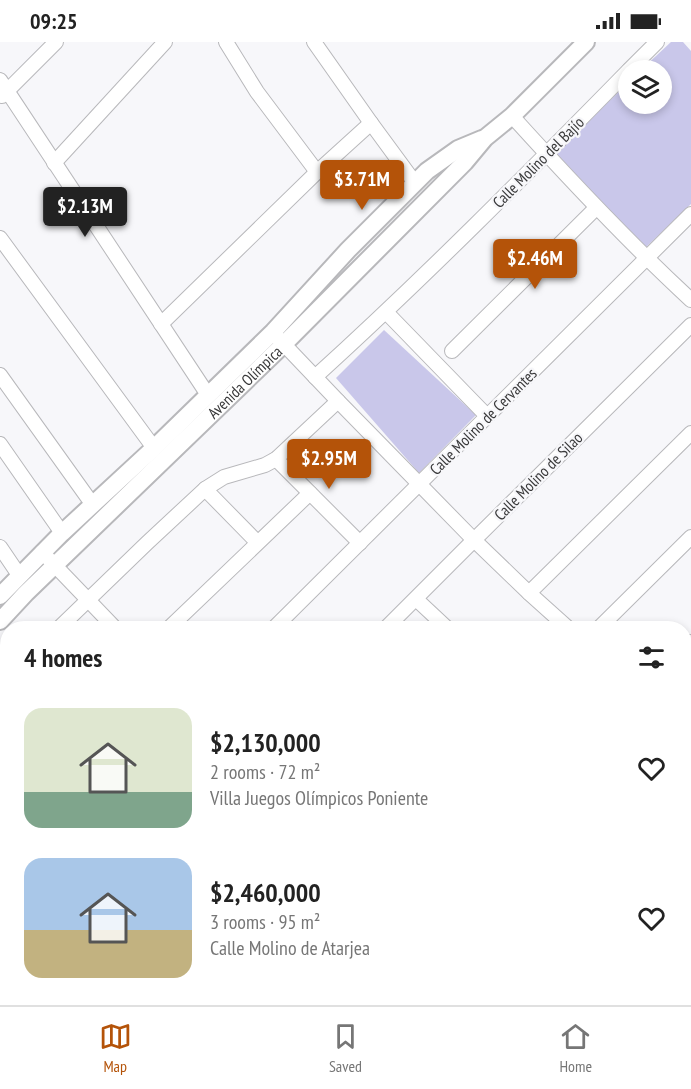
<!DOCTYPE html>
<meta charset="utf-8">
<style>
:root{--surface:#fff;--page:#f2f2f2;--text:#222;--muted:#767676;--line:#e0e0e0;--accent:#b45309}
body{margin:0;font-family:"PT Sans Narrow",sans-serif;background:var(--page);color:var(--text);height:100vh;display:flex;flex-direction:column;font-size:22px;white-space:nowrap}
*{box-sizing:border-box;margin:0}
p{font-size:20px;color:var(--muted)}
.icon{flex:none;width:33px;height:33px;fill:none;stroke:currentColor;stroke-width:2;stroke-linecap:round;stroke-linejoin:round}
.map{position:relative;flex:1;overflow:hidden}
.panel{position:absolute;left:0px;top:579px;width:692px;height:384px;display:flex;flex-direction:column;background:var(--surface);border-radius:24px 24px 0 0;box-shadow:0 3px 9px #0003}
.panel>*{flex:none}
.fabs{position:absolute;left:618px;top:18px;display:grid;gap:12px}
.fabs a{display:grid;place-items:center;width:54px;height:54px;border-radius:50%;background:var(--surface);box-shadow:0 3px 9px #0003;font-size:30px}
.price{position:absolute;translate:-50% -51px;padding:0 14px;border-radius:6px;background:var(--accent);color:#fff;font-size:20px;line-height:39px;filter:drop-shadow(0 2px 3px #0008)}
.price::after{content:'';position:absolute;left:50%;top:36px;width:18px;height:14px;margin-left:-9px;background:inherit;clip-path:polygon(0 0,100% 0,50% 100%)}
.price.on{background:#222;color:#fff}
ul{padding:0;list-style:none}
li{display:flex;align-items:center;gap:18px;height:150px;padding:0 24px}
li span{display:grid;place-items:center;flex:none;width:168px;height:120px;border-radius:18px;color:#555}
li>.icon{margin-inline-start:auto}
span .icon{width:72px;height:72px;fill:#fffc;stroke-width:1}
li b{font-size:26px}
h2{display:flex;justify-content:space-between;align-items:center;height:72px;padding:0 24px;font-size:26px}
.status{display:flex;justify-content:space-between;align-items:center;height:42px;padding:0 30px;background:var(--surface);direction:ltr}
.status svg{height:16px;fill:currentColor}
.dock{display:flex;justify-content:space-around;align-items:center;height:84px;border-top:2px solid var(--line);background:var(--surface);font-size:16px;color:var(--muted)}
.dock a{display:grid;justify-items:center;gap:3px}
.dock .on{color:var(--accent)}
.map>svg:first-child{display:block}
</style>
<div class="status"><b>09:25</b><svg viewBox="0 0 49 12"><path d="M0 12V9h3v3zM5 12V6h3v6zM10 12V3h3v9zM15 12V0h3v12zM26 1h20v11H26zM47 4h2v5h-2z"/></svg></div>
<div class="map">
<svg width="691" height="963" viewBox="0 0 691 963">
<rect width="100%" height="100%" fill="#f7f7fa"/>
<g fill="#c9c7ea">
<polygon points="671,0 683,0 691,9 691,162 643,208 553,113 628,41 628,62 662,62 662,28 641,28"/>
<polygon points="384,288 476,373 419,431 336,336"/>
<polygon points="684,731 691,738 691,806 684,811"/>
</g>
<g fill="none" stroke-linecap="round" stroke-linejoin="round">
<g stroke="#b8b8bb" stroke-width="16">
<g id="minor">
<polyline points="226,0 257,50 317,130"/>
<polyline points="314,0 371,81 415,141"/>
<polyline points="629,28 657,0"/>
<polyline points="0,38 208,353"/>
<polyline points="2,54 56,0"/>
<path d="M 512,74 C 569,137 628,200 691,258"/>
<polyline points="54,121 165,0"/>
<polyline points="0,196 154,406"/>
<polyline points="386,270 487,374"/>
<polyline points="161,282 317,130 371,81"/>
<polyline points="277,295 338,359 474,498 529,551 568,586"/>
<polyline points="452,309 596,166"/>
<polyline points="0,333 93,463"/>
<path d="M 315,335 C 423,237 526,133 628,29"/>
<polyline points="0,402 62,491"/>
<polyline points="276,417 360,501"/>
<polyline points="205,447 257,500"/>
<polyline points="0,505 19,533"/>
<polyline points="42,510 115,586"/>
<polyline points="529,551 691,391"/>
<polyline points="416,557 447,586"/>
<polyline points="59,586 147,501 205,447 224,435 265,423 276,417 338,359"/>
<polyline points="169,586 310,451"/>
<polyline points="274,586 691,172"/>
<polyline points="386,586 474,498 691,283"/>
<polyline points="599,586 691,495"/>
<polyline points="684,607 691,600"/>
<polyline points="0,656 8,646"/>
<polyline points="684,708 691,716"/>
<polyline points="0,751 8,744"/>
<polyline points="684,817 691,813"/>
<polyline points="0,852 8,845"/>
<polyline points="478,956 485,963"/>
<polyline points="200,963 208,956"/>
<polyline points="309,963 317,956"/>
</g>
</g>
<g stroke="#b8b8bb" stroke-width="20">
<g id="tertiary">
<polyline points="0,554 62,491 154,406 273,290 348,208 427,129 458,107 482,97"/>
<path id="s1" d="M 0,579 L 26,551 L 284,302 L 465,120 L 485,96 L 512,74 L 586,0"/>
<polyline points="0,875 8,886"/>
<polyline points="0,907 8,918"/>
<polyline points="684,908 691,903"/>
<polyline points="684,936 691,931"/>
<polyline points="34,956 40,963"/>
<polyline points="56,956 61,963"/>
<polyline points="607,963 618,956"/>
<polyline points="644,963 655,956"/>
</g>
</g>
<use href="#minor" stroke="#fff" stroke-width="14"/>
<use href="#tertiary" stroke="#fff" stroke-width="16"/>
</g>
<g text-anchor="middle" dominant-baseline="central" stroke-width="4.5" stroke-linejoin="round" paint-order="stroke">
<g font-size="16" fill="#39393a" stroke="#f7f7fa">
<text transform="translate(538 120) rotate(-45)">Calle Molino del Bajío</text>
<text stroke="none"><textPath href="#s1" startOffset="342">Avenida Olímpica</textPath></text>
<text transform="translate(483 379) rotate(-45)">Calle Molino de Cervantes</text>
<text transform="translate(538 434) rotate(-45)">Calle Molino de Silao</text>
</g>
</g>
</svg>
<div class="fabs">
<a><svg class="icon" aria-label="layers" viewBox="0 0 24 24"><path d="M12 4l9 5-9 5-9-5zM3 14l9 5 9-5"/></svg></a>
</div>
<b class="price" style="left:362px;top:169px">$3.71M</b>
<b class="price on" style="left:85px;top:196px">$2.13M</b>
<b class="price" style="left:535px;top:248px">$2.46M</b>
<b class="price" style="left:329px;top:448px">$2.95M</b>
<section class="panel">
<h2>4 homes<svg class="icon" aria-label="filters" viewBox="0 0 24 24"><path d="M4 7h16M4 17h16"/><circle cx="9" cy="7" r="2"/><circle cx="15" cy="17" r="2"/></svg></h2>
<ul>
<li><span style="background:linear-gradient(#dfe7d0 70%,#7fa58c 0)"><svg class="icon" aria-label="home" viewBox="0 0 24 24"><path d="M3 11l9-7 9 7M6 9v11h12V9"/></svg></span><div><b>$2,130,000</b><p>2 rooms · 72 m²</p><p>Villa Juegos Olímpicos Poniente</p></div><svg class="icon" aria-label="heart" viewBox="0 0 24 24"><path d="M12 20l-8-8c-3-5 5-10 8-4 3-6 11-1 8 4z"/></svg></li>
<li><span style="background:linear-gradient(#a9c7e8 60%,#c2b280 0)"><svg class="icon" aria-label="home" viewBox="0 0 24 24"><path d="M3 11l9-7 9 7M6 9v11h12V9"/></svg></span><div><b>$2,460,000</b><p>3 rooms · 95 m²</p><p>Calle Molino de Atarjea</p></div><svg class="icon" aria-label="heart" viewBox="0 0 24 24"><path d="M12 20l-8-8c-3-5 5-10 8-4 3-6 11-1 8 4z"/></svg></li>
</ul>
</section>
</div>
<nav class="dock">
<a class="on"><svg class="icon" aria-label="map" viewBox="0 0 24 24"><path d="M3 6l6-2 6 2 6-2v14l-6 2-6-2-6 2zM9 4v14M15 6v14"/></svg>Map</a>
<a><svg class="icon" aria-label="saved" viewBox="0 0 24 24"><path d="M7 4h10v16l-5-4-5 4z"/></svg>Saved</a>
<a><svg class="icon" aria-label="home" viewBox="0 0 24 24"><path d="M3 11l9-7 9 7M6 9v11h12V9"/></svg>Home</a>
</nav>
